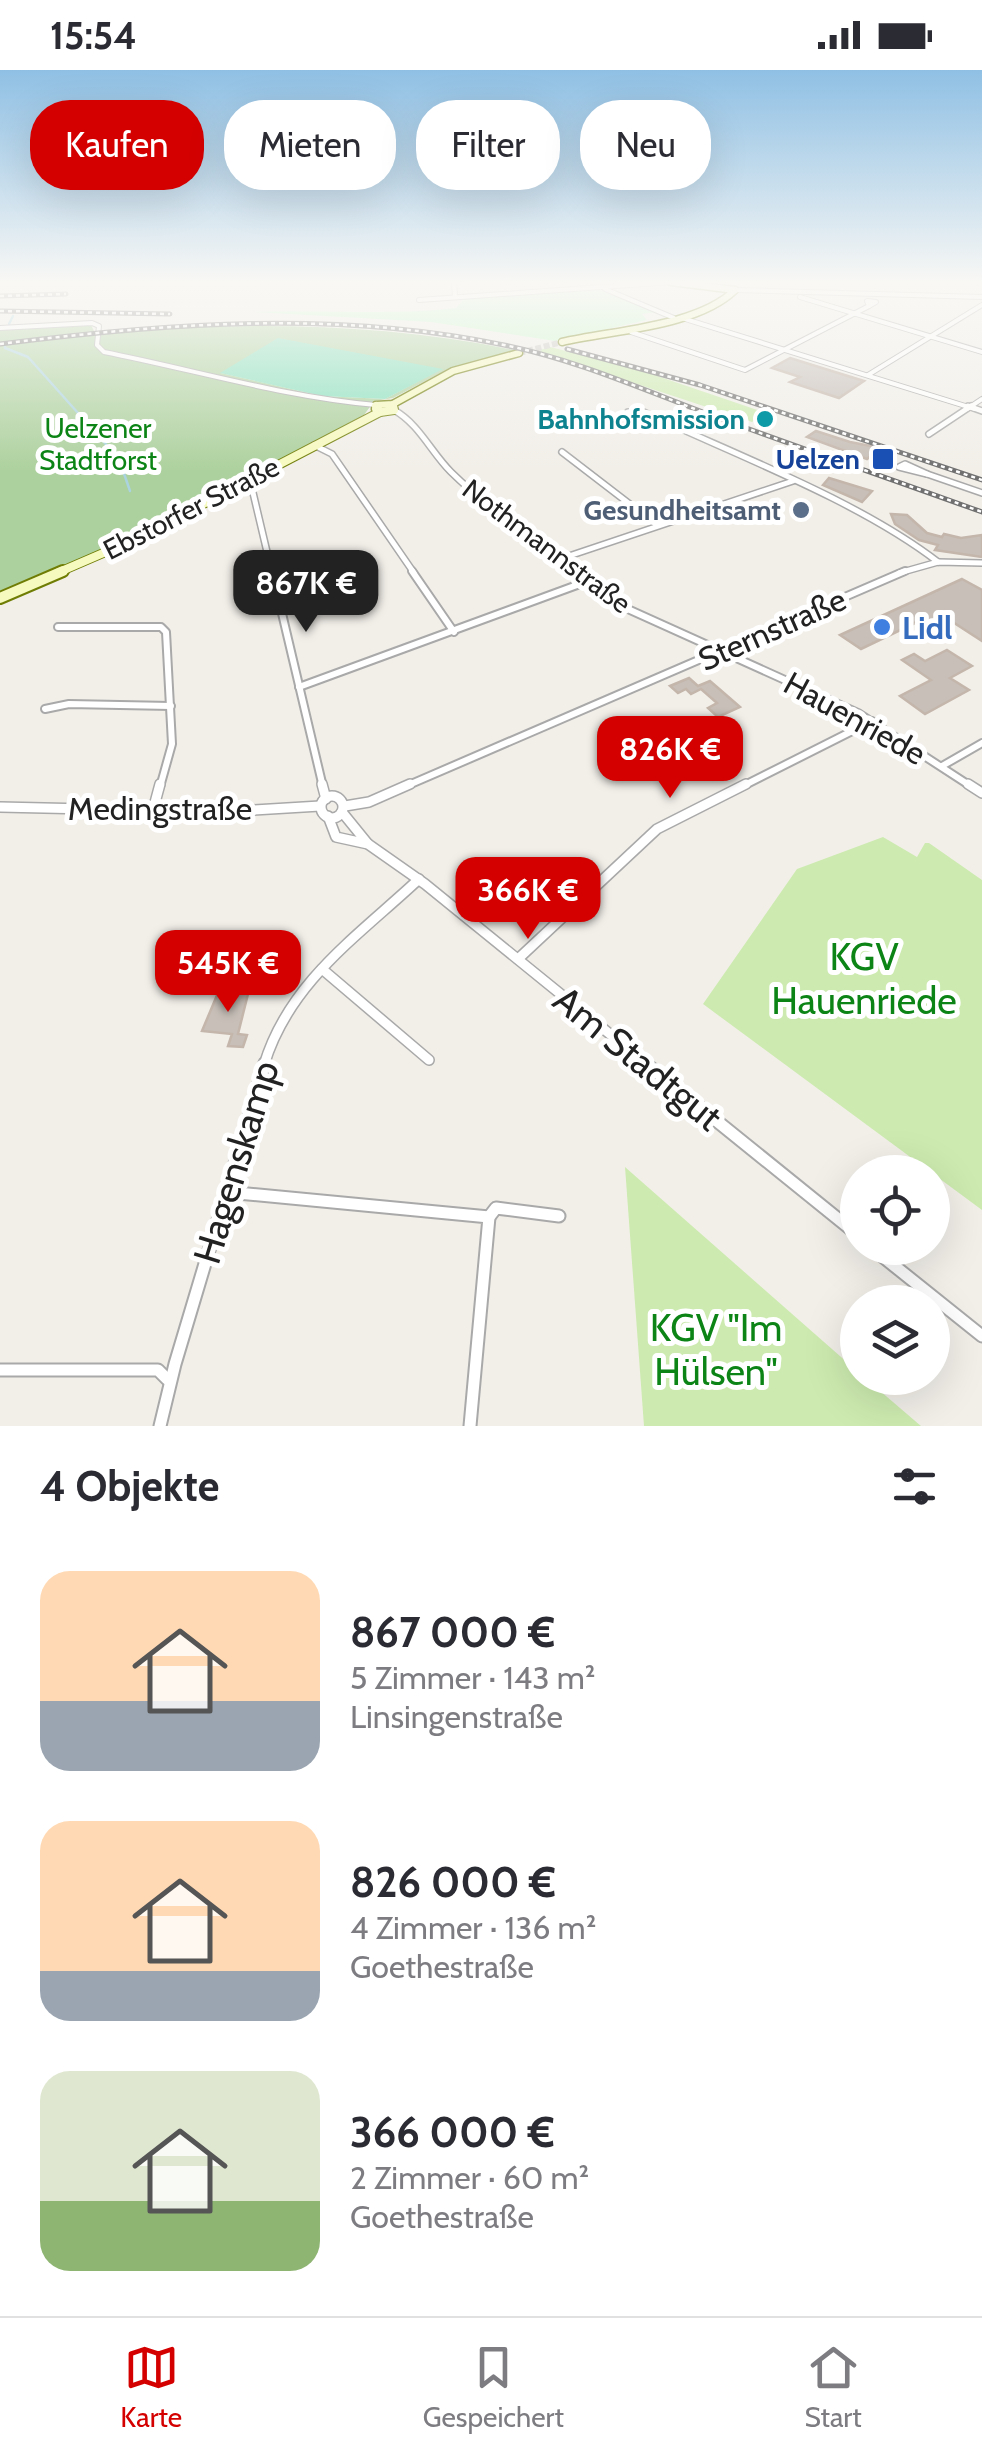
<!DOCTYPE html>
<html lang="de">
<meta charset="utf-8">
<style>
:root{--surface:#fff;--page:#f7f7f7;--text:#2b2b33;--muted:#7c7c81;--line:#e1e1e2;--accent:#d40000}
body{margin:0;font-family:Cabin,sans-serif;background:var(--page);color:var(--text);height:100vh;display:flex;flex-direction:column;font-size:38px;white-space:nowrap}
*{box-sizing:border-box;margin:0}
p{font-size:32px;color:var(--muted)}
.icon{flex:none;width:55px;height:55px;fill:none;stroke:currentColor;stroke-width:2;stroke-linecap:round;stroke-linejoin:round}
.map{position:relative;height:1356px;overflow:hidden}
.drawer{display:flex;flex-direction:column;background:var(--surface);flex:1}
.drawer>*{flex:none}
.guide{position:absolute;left:30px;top:30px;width:922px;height:90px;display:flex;gap:20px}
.controls{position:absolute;left:840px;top:1085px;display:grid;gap:20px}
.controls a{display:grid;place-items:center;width:110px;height:110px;border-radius:50%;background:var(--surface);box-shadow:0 10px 40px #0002;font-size:50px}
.price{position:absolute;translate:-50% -85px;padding:0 22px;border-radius:20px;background:var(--accent);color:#fff;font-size:32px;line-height:65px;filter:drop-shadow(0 2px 5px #0008)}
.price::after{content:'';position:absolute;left:50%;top:60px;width:30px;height:22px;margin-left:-15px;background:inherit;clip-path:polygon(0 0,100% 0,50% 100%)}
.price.active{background:#222;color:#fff}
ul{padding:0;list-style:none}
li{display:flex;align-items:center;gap:30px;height:250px;padding:0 40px}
li span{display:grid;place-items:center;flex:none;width:280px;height:200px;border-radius:30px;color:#555}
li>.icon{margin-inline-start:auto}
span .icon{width:120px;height:120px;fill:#fffc;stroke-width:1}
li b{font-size:42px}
h2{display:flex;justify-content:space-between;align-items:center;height:120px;padding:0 40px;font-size:42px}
.tag{padding:0 35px;border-radius:40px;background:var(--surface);box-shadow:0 10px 40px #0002;font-size:35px;line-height:90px}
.tag.active{background:var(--accent);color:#fff}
.status{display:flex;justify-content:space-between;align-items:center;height:70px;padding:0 50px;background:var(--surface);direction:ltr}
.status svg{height:28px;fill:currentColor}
.tabs{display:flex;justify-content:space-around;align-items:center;height:140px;border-top:2px solid var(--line);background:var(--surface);font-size:28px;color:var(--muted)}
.tabs a{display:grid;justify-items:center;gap:5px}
.tabs .active{color:var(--accent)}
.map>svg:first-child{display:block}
</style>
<div class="status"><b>15:54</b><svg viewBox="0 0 49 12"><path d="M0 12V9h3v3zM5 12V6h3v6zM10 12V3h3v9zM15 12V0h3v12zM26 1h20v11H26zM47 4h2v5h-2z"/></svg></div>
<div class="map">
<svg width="982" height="1356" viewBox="0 0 982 1356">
<rect width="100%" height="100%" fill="#f2efe9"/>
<g fill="#cdebb0">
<polygon points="550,277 631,297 766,343 752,352 537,281"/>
<polygon points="883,767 917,787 925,773 929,773 982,810 982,1140 703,934 797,799"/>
<polygon points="625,1097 857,1301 858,1308 865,1308 921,1356 644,1356"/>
</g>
<path fill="#add19e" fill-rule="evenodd" d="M 81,254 L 91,255 L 95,263 C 238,252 378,251 519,281 L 448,299 L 393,328 L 374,331 L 364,345 C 245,410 125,471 0,525 L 0,259 ZM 441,299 L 385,329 L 322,326 L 221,303 Z"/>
<path fill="#c8facc" d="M 597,219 L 657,242 L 642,244 L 647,250 L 555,271 L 431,252 L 253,242 C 321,239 388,246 456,238 L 465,228 Z"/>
<polygon fill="#88e0be" points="278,268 443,299 385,329 322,326 220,303"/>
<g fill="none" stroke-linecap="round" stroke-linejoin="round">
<g stroke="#aad3df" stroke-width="2.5">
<polyline points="9,254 13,246"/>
<polyline points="5,274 5,278 28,287 119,389 130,421"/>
</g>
</g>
<g fill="#c7bfb8" stroke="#c4b6ab" stroke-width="2.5">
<polygon points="790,288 864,311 839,328 790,312 800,307 772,298"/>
<polygon points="816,361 850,372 881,378 867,389 807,367"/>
<polygon points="829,408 872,421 862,432 823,415"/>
<polygon points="891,444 907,445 927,463 942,467 944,464 961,468 982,465 982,487 935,480 938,475 919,470 895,454"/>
<polygon points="962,509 982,520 982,571 948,549 928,559 917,552 861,579 840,565"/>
<polygon points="947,580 972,596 950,608 969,620 925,644 900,626 931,610 902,590 914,584 925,591"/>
<polygon points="689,608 698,616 710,611 740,637 718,647 708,638 717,633 701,619 691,624 686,619 678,623 670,616"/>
<polygon points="220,918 249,920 238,964 247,965 243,977 228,976 232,964 202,961"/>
</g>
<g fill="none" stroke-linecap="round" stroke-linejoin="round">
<polyline stroke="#c8c6c1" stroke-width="6" stroke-dasharray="6 2.5" stroke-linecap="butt" points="519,283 562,272"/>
<g stroke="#a9a9a9" stroke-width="6">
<g id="minor-far4">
<polyline points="454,212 455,227"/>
<polyline points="605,219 674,248"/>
<polyline points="735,220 982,227"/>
<polyline points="800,227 982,282"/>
<polyline points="419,230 671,212"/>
<polygon points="867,231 876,232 869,236"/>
<polyline points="682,248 975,339"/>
<path d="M 0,258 L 92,253 L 99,256 L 97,275 L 104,282 C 195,300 284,327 376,335"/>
<polyline points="631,262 745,300 869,236"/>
<polyline points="868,305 982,235"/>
<polyline points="967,339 982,329"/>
</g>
</g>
<g stroke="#a9a9a9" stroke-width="8">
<g id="minor-far3">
<polyline points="968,336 982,341"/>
<path d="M 394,340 C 419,354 431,382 451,402 C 490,440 534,471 578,503"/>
<path d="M 628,342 L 644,342 C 736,385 859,431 938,492"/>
<polyline points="929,364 971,336"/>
<polyline points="314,375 332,384 414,503"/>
<polyline points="562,382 657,455"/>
<polygon points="905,394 927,404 899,397"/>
<polyline points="927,404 982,423"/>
<polyline points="250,410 272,503"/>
<polyline points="557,490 793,411"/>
<polyline points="899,503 938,492 982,493"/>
</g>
</g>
<g stroke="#a9a9a9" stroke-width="10">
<g id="minor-far2">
<polyline points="272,501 323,717"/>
<polyline points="412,501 454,562"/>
<polyline points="575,501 630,540 858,643 972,717"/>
<polyline points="58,557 161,557 166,562 172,674 160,717"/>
<polyline points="299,617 588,511"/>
<polyline points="45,639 69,634 171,636"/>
<polyline points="942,696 982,673"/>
<polyline points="404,717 905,501"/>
<polyline points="741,717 872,651"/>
</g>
</g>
<g stroke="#a9a9a9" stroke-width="12">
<g id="minor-far1">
<polyline points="322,714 326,729"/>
<polyline points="968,714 982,723"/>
<circle cx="332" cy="737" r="11"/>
<polyline points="345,736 369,732 410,714"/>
<polyline points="0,737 220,742 320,736"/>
<polyline points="153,740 160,714"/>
<polyline points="342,742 368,774"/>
<polyline points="328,746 336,767 368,774 425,814 648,995"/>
<polyline points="518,889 657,759 746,714"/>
<polyline points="322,899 429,990"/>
<path d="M 264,995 C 289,912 358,866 419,809"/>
</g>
</g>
<g stroke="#a9a9a9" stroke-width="15">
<g id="minor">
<polyline points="645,993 858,1165"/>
<polyline points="227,1122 489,1147 470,1356"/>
<polyline points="489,1147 496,1138 559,1146"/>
<polyline points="872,1178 982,1266"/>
<polyline points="0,1300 158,1300 167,1309"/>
<polyline points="160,1356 175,1294 265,993"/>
</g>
</g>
<g stroke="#707d05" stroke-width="9">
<g id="secondary-far2">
<polyline points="671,212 735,220"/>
<path d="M 562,272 C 613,260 697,257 735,220"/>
<polyline points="393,334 394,339"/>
<polyline points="375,339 376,335 393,334 453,301 519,283"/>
</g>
</g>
<g stroke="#707d05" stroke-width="10">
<g id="secondary-far1">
<polyline points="376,336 380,342"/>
<polyline points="57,503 138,468 380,342 394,340 393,336"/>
</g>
</g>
<g stroke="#707d05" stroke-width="14">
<polyline id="secondary" points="0,528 63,501"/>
</g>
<use href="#minor-far4" stroke="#fff" stroke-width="4"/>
<use href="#minor-far3" stroke="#fff" stroke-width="5"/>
<use href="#minor-far2" stroke="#fff" stroke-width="6"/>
<use href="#minor-far1" stroke="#fff" stroke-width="9"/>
<use href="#minor" stroke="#fff" stroke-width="11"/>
<use href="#secondary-far2" stroke="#f7fabf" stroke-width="6"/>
<use href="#secondary-far1" stroke="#f7fabf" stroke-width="8"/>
<use href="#secondary" stroke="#f7fabf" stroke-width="10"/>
<g stroke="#707070" stroke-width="5">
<g id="rail">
<polyline points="0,226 66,224"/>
<polyline points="0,241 170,244"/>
<path d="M 0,274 C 167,253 338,240 504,275 C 578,290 648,322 719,348 C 806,380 894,410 982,442"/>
<polyline points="567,279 700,315 982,410"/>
</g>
</g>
<use href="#rail" stroke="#fff" stroke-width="2.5" stroke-dasharray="4" stroke-linecap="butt"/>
</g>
<linearGradient id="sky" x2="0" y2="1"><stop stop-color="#8fc0e4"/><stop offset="0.53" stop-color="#f9f8f5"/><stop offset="1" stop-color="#f9f8f5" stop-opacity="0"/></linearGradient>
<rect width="982" height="401" fill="url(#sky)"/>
<circle fill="#0f9aa8" stroke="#fff" stroke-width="4" cx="765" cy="349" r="10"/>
<rect fill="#1a4fb4" stroke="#fff" stroke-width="4" x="871" y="377" width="24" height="24" rx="5"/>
<circle fill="#5c6f8a" stroke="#fff" stroke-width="4" cx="801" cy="440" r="10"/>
<circle fill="#3f7fe0" stroke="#fff" stroke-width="4" cx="882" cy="557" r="10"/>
<g text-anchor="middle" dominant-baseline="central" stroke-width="10" stroke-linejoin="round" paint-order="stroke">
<g font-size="28" font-weight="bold" fill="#0d838f" stroke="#fff" text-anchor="end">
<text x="745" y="349">Bahnhofsmission</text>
</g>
<g font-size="28" fill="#0c8416" stroke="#fff">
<text x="98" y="358">Uelzener<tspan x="98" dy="32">Stadtforst</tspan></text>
</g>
<g font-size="28" font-weight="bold" fill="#164399" stroke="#fff" text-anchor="end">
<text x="860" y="389">Uelzen</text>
</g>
<g font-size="28" fill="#222" stroke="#fff">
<text transform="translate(191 438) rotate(-27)">Ebstorfer Straße</text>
<text transform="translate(547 476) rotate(37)">Nothmannstraße</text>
</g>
<g font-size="28" font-weight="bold" fill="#4e5e75" stroke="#fff" text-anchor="end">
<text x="781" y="440">Gesundheitsamt</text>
</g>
<g font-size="32" font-weight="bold" fill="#366cbe" stroke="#fff" text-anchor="start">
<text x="902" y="557">Lidl</text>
</g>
<g font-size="32" fill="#222" stroke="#fff">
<text transform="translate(772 559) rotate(-24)">Sternstraße</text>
<text transform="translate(855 648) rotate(29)">Hauenriede</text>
<text x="160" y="738">Medingstraße</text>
</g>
<g font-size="38" fill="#0c8416" stroke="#fff">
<text x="864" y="886">KGV<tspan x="864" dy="44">Hauenriede</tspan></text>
<text x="716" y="1257">KGV "Im<tspan x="716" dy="44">Hülsen"</tspan></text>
</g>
<g font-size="38" fill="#222" stroke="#fff">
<text transform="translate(638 988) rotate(39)">Am Stadtgut</text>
<text transform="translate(236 1092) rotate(-73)">Hagenskamp</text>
</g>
</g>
</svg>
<div class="controls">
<a><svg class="icon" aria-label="locate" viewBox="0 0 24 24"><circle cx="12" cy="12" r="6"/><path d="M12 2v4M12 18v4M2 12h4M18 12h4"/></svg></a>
<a><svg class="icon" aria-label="layers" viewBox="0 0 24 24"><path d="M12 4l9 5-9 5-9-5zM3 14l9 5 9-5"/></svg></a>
</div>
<b class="price active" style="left:306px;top:565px">867K €</b>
<b class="price" style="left:670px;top:731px">826K €</b>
<b class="price" style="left:528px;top:872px">366K €</b>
<b class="price" style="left:228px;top:945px">545K €</b>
<div class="guide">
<a class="tag active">Kaufen</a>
<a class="tag">Mieten</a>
<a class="tag">Filter</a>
<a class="tag">Neu</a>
</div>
</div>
<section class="drawer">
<h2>4 Objekte<svg class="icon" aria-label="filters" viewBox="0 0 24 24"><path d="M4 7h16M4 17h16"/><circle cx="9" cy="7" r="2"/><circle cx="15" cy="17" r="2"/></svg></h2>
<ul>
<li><span style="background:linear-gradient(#ffd9b3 65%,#9aa5b1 0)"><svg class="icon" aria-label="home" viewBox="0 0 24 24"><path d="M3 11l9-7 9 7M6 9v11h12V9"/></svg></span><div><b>867 000 €</b><p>5 Zimmer · 143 m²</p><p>Linsingenstraße</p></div></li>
<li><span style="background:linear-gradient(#ffd9b3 75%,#9aa5b1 0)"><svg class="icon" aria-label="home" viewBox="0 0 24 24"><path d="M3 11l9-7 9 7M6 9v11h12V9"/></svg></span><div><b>826 000 €</b><p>4 Zimmer · 136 m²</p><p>Goethestraße</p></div></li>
<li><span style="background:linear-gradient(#dfe7d0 65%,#8fb573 0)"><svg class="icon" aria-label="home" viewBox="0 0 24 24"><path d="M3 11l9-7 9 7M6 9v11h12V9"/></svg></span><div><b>366 000 €</b><p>2 Zimmer · 60 m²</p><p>Goethestraße</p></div></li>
</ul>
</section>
<nav class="tabs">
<a class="active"><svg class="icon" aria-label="map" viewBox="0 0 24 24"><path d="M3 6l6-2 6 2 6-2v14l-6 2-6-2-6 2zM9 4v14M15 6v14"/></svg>Karte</a>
<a><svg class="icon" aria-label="saved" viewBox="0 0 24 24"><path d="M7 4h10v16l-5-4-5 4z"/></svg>Gespeichert</a>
<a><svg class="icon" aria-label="home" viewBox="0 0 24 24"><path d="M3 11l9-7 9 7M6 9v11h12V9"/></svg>Start</a>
</nav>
